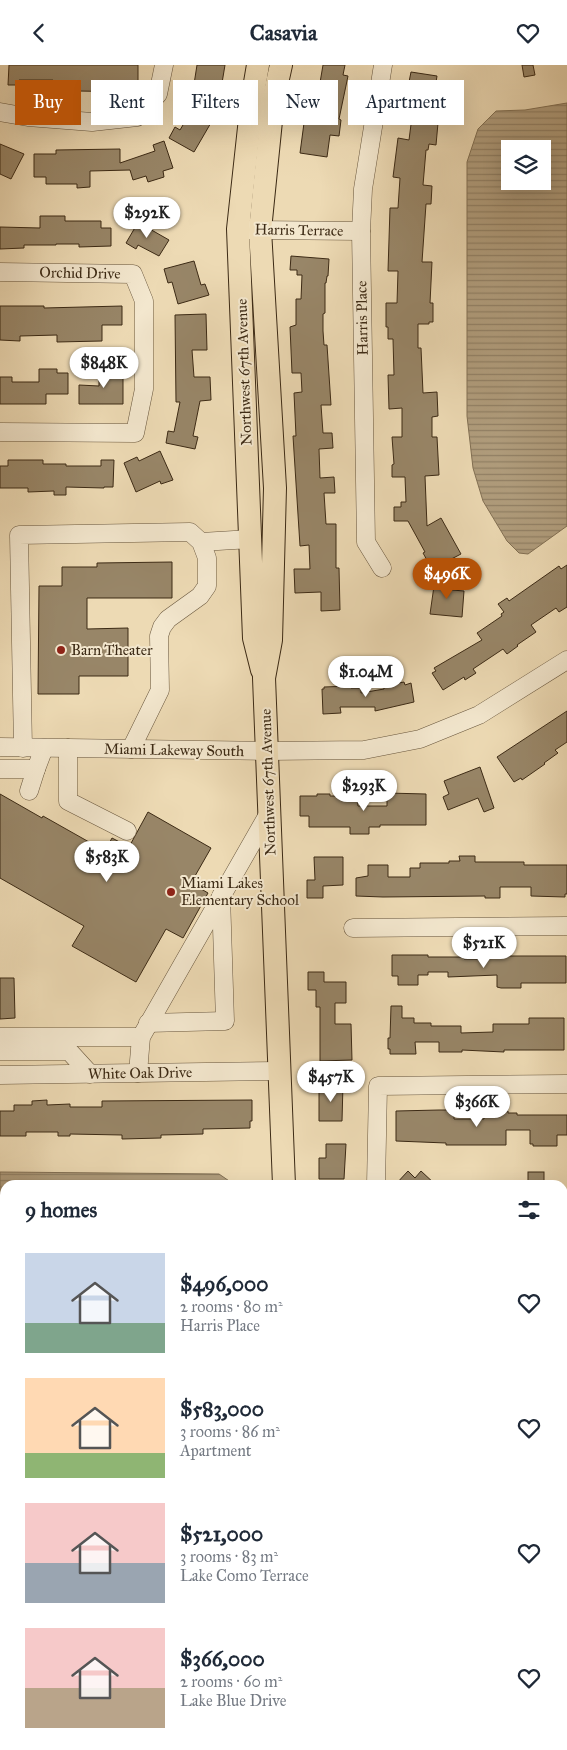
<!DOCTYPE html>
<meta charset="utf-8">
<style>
:root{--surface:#fff;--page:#f2f2f3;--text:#1f2937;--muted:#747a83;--accent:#b45309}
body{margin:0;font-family:"IM FELL Great Primer",serif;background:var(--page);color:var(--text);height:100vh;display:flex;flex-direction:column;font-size:19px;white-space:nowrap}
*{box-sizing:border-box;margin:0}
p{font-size:16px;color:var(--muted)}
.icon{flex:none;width:28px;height:28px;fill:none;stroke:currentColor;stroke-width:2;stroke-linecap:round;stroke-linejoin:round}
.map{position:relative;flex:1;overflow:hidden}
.panel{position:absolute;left:0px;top:1115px;width:568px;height:570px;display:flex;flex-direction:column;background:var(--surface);border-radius:15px 15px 0 0;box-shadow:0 5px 20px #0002}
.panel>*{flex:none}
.guide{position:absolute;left:15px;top:15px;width:538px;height:45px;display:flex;gap:10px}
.tools{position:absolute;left:501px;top:75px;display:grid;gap:10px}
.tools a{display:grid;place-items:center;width:50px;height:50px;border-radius:0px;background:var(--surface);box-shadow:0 5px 20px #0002;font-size:25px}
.price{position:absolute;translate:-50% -42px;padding:0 11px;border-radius:18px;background:#fff;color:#222;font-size:16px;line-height:32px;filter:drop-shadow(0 1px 2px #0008)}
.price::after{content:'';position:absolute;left:50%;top:30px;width:15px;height:11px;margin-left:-8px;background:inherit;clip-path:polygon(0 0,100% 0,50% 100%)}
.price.active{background:var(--accent);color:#fff}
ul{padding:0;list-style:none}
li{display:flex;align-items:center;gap:15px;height:125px;padding:0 25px}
li span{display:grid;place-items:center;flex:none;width:140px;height:100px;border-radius:0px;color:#555}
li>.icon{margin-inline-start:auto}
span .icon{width:60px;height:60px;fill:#fffc;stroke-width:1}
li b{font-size:21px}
h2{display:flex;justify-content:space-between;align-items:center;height:60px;padding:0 25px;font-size:21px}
.chip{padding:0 18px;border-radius:0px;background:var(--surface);box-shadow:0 5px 20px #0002;font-size:18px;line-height:45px}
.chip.active{background:var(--accent);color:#fff}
header{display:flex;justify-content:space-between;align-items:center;height:65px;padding:0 25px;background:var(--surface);font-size:22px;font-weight:700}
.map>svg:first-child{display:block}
</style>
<header><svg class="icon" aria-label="back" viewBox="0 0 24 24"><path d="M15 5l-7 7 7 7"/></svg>Casavia<svg class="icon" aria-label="heart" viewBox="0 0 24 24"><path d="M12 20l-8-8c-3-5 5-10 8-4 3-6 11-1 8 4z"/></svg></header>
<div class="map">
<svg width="567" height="1685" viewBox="0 0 567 1685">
<defs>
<pattern id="water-rules" width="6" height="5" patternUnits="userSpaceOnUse" patternTransform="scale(1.25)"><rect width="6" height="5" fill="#b19e7e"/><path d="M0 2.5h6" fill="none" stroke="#918166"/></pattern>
</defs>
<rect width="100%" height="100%" fill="#eddab4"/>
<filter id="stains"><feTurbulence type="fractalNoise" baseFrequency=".004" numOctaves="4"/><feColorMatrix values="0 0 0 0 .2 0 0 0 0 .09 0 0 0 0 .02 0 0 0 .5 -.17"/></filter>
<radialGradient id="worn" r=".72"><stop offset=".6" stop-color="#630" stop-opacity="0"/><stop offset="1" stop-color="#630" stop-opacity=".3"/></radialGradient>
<g fill="url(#water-rules)" stroke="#827054" fill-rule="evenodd">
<path d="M 567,38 L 567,461 L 528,489 L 519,488 L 507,476 L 483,436 L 473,403 L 467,351 L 467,97 L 478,64 L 496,46 L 525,45 ZM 510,84 L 542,84 L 542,116 L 510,116 Z"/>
<polygon points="0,1107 219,1109 235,1120 5,1120 5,1197 0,1197"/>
<polygon points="0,1530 5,1531 5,1606 0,1606"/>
<polygon points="0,1677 5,1678 5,1680 258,1680 256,1685 0,1685"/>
<polygon points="333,1680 462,1680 483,1685 333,1685"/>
</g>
<g fill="#988668" stroke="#3c2a15">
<polygon points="9,0 138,0 138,27 78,26 78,21 53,21 53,15 19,15 19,20 8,20"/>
<polygon points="197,0 225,0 221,24 225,25 223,37 192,32"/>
<polygon points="323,0 345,0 343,10 348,11 339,54 341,55 339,71 330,70 327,92 300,88 304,58 313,59"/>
<polygon points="522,0 533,0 535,10 524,12"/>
<polygon points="411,7 437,11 434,30 442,31 437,58 438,58 436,80 429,79 428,85 426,85 423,120 432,121 431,139 426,139 422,197 432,197 430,238 433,238 433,257 429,257 429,259 418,259 418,283 421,283 423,328 437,327 438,351 432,352 432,372 437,372 439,410 425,411 427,461 441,453 461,489 432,504 423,488 425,487 408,456 394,456 394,442 401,442 401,437 406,437 405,412 392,412 392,400 394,399 392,372 402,372 402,343 389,344 388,310 394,310 393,274 388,274 388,262 386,262 386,238 397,238 398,206 388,206 390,143 398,143 400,113 393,112 398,73 409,75 413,44 404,42"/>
<polygon points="193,43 210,53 210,55 212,56 194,87 169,73 175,62 180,65"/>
<polygon points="164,76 173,103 163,106 164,112 148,117 146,111 133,115 130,105 90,106 90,122 77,123 77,119 46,119 46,112 34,112 34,89 56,89 56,85 120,84 120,98 155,86 153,80"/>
<polygon points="0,79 24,89 11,114 0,109"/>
<polygon points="40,151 65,151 65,156 101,156 101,163 111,163 111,181 79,182 79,179 56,179 56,180 24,180 24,183 0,184 0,162 40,163"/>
<polygon points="140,154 150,159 148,163 169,175 159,191 138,180 136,184 126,178"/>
<polygon points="291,191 329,194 328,211 327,211 326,218 325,218 325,248 323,249 323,266 324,280 327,280 331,340 321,340 323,368 332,368 333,383 319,384 320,413 334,412 335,428 324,428 326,459 336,459 336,503 339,503 340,545 321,546 321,527 295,528 294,504 310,504 309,480 300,481 293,371 296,371 294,328 302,327 301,308 292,308 290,262 296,260 296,234 301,234 302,210 297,210 297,205 290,205"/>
<polygon points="194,196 201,220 205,219 209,230 178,239 172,217 168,218 164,204"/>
<polygon points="0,241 44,241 44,243 122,241 122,260 102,260 102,276 57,277 57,270 20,271 20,276 0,275"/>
<polygon points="206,249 207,285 192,285 194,312 210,312 211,335 200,336 193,371 198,372 195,384 166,378 168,366 174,367 180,337 176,337 175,250"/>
<polygon points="39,304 57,304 57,308 68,308 68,329 46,329 46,339 0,339 0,312 12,312 12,317 39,317"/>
<polygon points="99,305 123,305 123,339 79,339 79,320 99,321"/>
<polygon points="160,386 173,415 161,419 160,416 136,427 124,398 137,392 139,396"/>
<polygon points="8,395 43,395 43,399 66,399 66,401 101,401 101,395 114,395 113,422 104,422 104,423 66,422 66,430 54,430 54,426 28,427 28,423 0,423 0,401 8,401"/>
<polygon points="172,497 172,533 87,533 87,564 128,563 128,611 79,611 79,629 38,629 39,521 62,521 62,502 97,502 97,498"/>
<polygon points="567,500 567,542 559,547 556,543 531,560 536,567 517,580 518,581 507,589 503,584 473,604 476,608 465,615 464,612 443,625 432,608 436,606 434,603 482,575 477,568 502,551 501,549 504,547 498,539 507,533 509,536 559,501 561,504"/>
<polygon points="435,514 453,516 452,525 464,526 462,552 430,549"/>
<polygon points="404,617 405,620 411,618 414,637 375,646 375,642 340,642 341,648 323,649 322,624 324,624 324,622 351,621 351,623 361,623 361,628 384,624 384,621"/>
<polygon points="567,646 567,677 555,685 558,688 544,698 545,699 522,715 521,713 514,717 497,692"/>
<polygon points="480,702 494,743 484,747 478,733 448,745 443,732 449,729 444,716"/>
<polygon points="387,728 426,729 426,760 380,760 380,762 369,762 369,769 350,769 350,762 309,762 309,751 300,751 300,731 317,731 317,729 330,729 330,731 357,731 358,741 387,741"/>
<polygon points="0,729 42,753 43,751 105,786 112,773 129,782 148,747 211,783 191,818 208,828 183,873 166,864 136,917 72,881 84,861 0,813"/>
<polygon points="459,791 475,791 475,797 524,797 524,800 567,800 567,829 565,829 565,832 531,831 531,822 500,822 500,833 485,833 485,831 383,832 356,831 356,813 368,811 368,800 388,800 388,812 410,812 410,803 420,803 420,798 449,798 449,796 460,796"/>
<polygon points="314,792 343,792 343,820 323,821 323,833 307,833 307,815 315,815"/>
<polygon points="392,890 428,890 428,892 464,892 464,894 485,894 485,891 566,891 566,918 521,918 521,923 501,923 497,922 497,910 448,912 448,907 428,907 428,910 418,910 418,920 398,920 398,911 392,911"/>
<polygon points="308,907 324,907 324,917 346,917 346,938 335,938 335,959 351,959 352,995 320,996 320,942 316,942 316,925 308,925"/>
<polygon points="0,913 14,913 15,953 0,954"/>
<polygon points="391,941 402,941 402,953 414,953 414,958 431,958 431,961 461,961 461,968 493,967 493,959 529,959 529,953 564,953 564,985 504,985 504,987 462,985 462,987 439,987 439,977 415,977 416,989 390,989 390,984 388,984 388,973 390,973"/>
<polygon points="325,1019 343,1019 342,1056 319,1056 319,1023 325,1023"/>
<polygon points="47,1035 47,1040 70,1039 70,1042 102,1042 102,1036 252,1035 252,1056 250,1056 250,1063 203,1064 203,1069 161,1070 161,1073 122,1074 122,1070 70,1069 70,1071 58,1071 58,1067 26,1067 26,1071 0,1071 0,1046 14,1046 14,1040 32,1040 32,1036"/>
<polygon points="439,1045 454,1045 454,1054 484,1054 484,1047 508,1046 508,1048 517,1048 517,1050 567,1050 567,1070 557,1070 557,1081 533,1081 533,1079 530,1079 530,1065 506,1065 506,1080 446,1080 446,1078 396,1076 396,1046"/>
<polygon points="326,1079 346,1079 344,1114 319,1114 319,1093 326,1093"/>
<polygon points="408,1106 415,1113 421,1106 436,1120 395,1120"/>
<rect x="528" y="1107" width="16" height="13"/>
</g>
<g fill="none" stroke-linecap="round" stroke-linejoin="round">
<g stroke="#68563d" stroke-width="19">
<g id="minor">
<polyline points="0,47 28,52 92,57 137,52 158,29 164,0"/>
<polyline points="249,165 361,166"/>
<polyline points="0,207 133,209 144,236 144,324 135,368 0,367"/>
<polyline points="201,477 251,474"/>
<polyline points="382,503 366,477 361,166 363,124 383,0"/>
<polyline points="0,682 267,686 364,685 420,674 479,650 567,595"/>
<polyline points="23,683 19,470 190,467 201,477 207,493 207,521 200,531 168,554 162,562 159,571 160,625 131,684"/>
<polyline points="68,683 68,736 127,766"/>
<polyline points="0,704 36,704 44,683"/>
<polyline points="29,726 36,704"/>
<polyline points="353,863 567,861"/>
<polyline points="148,958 225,956 221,831"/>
<polyline points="0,972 141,972"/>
<polyline points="0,986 69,986 90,1009"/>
<polyline points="138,1008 141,972 269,748"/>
<polyline points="0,1010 279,1006"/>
<polyline points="376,1120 378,1021 567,1019"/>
<polyline points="562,1171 567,1171"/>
<polyline points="562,1280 567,1281"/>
<polyline points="0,1289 5,1289"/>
<polyline points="562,1379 567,1379"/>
<polyline points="0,1436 5,1436"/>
<polyline points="562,1670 567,1671"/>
</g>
</g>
<g stroke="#3c2a15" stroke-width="24">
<g id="major">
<polyline points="258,0 252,35 238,164 254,573 262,605"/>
<polyline points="281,0 273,36 260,165 275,423 271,575 264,613 284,1120"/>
<polyline points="308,1680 308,1685"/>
</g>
</g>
<use href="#minor" stroke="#f3e7ce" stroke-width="18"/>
<use href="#major" stroke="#eddab4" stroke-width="22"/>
</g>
<g fill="#8f2418" stroke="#f3e7ce" stroke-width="2">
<circle cx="61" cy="585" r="5"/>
<circle cx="171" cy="827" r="5"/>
</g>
<g text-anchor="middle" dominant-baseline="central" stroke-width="4" stroke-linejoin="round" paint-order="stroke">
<g font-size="15" fill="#3c2a15" stroke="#f3e7ce">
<text transform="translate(299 165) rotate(1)">Harris Terrace</text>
<text transform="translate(80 208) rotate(1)">Orchid Drive</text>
<text transform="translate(362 253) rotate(-91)">Harris Place</text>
<text transform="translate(244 307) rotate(-92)">Northwest 67th Avenue</text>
<text transform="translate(174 685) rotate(1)">Miami Lakeway South</text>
<text transform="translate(268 717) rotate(-92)">Northwest 67th Avenue</text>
<text transform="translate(140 1008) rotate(-1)">White Oak Drive</text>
</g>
<g font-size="15" fill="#3c2a15" stroke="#f3e7ce" text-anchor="start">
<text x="71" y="585">Barn Theater</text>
<text x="181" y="818">Miami Lakes<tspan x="181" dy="17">Elementary School</tspan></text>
</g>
</g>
<rect width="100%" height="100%" filter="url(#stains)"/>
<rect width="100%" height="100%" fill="url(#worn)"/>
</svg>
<div class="tools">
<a><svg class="icon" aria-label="layers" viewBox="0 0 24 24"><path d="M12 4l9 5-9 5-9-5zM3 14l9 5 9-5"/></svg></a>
</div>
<b class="price" style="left:147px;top:174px">$292K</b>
<b class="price" style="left:104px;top:324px">$848K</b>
<b class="price active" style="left:447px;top:535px">$496K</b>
<b class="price" style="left:366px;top:633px">$1.04M</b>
<b class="price" style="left:364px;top:747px">$293K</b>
<b class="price" style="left:107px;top:818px">$583K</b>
<b class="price" style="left:484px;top:904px">$521K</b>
<b class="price" style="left:331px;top:1038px">$457K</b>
<b class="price" style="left:477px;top:1063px">$366K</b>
<div class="guide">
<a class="chip active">Buy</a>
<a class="chip">Rent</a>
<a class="chip">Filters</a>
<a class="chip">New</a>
<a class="chip">Apartment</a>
</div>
<section class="panel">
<h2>9 homes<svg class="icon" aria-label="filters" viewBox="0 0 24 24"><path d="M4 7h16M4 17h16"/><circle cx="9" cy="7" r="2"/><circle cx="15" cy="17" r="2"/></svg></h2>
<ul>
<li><span style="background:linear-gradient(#c9d6e8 70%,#7fa58c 0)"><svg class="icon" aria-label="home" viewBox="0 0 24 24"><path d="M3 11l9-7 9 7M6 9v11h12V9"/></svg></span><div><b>$496,000</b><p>2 rooms · 80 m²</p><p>Harris Place</p></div><svg class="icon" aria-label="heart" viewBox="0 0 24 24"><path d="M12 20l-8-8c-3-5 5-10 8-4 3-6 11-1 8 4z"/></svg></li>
<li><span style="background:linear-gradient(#ffd9b3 75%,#8fb573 0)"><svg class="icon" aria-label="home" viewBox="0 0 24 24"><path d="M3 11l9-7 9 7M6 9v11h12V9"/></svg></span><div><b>$583,000</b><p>3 rooms · 86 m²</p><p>Apartment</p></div><svg class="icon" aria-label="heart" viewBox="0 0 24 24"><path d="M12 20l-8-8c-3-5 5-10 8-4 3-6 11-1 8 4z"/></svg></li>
<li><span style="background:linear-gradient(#f6c9c9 60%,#9aa5b1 0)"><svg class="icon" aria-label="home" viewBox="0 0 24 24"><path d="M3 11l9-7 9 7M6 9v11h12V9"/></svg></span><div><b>$521,000</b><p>3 rooms · 83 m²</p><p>Lake Como Terrace</p></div><svg class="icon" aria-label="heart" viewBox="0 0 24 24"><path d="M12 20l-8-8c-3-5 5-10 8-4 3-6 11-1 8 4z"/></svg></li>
<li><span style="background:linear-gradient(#f6c9c9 60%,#b9a48a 0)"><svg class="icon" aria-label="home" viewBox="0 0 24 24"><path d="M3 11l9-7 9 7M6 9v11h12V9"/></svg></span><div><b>$366,000</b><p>2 rooms · 60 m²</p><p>Lake Blue Drive</p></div><svg class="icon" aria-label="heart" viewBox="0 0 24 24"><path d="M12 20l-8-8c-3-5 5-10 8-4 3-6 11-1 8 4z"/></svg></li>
</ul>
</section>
</div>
